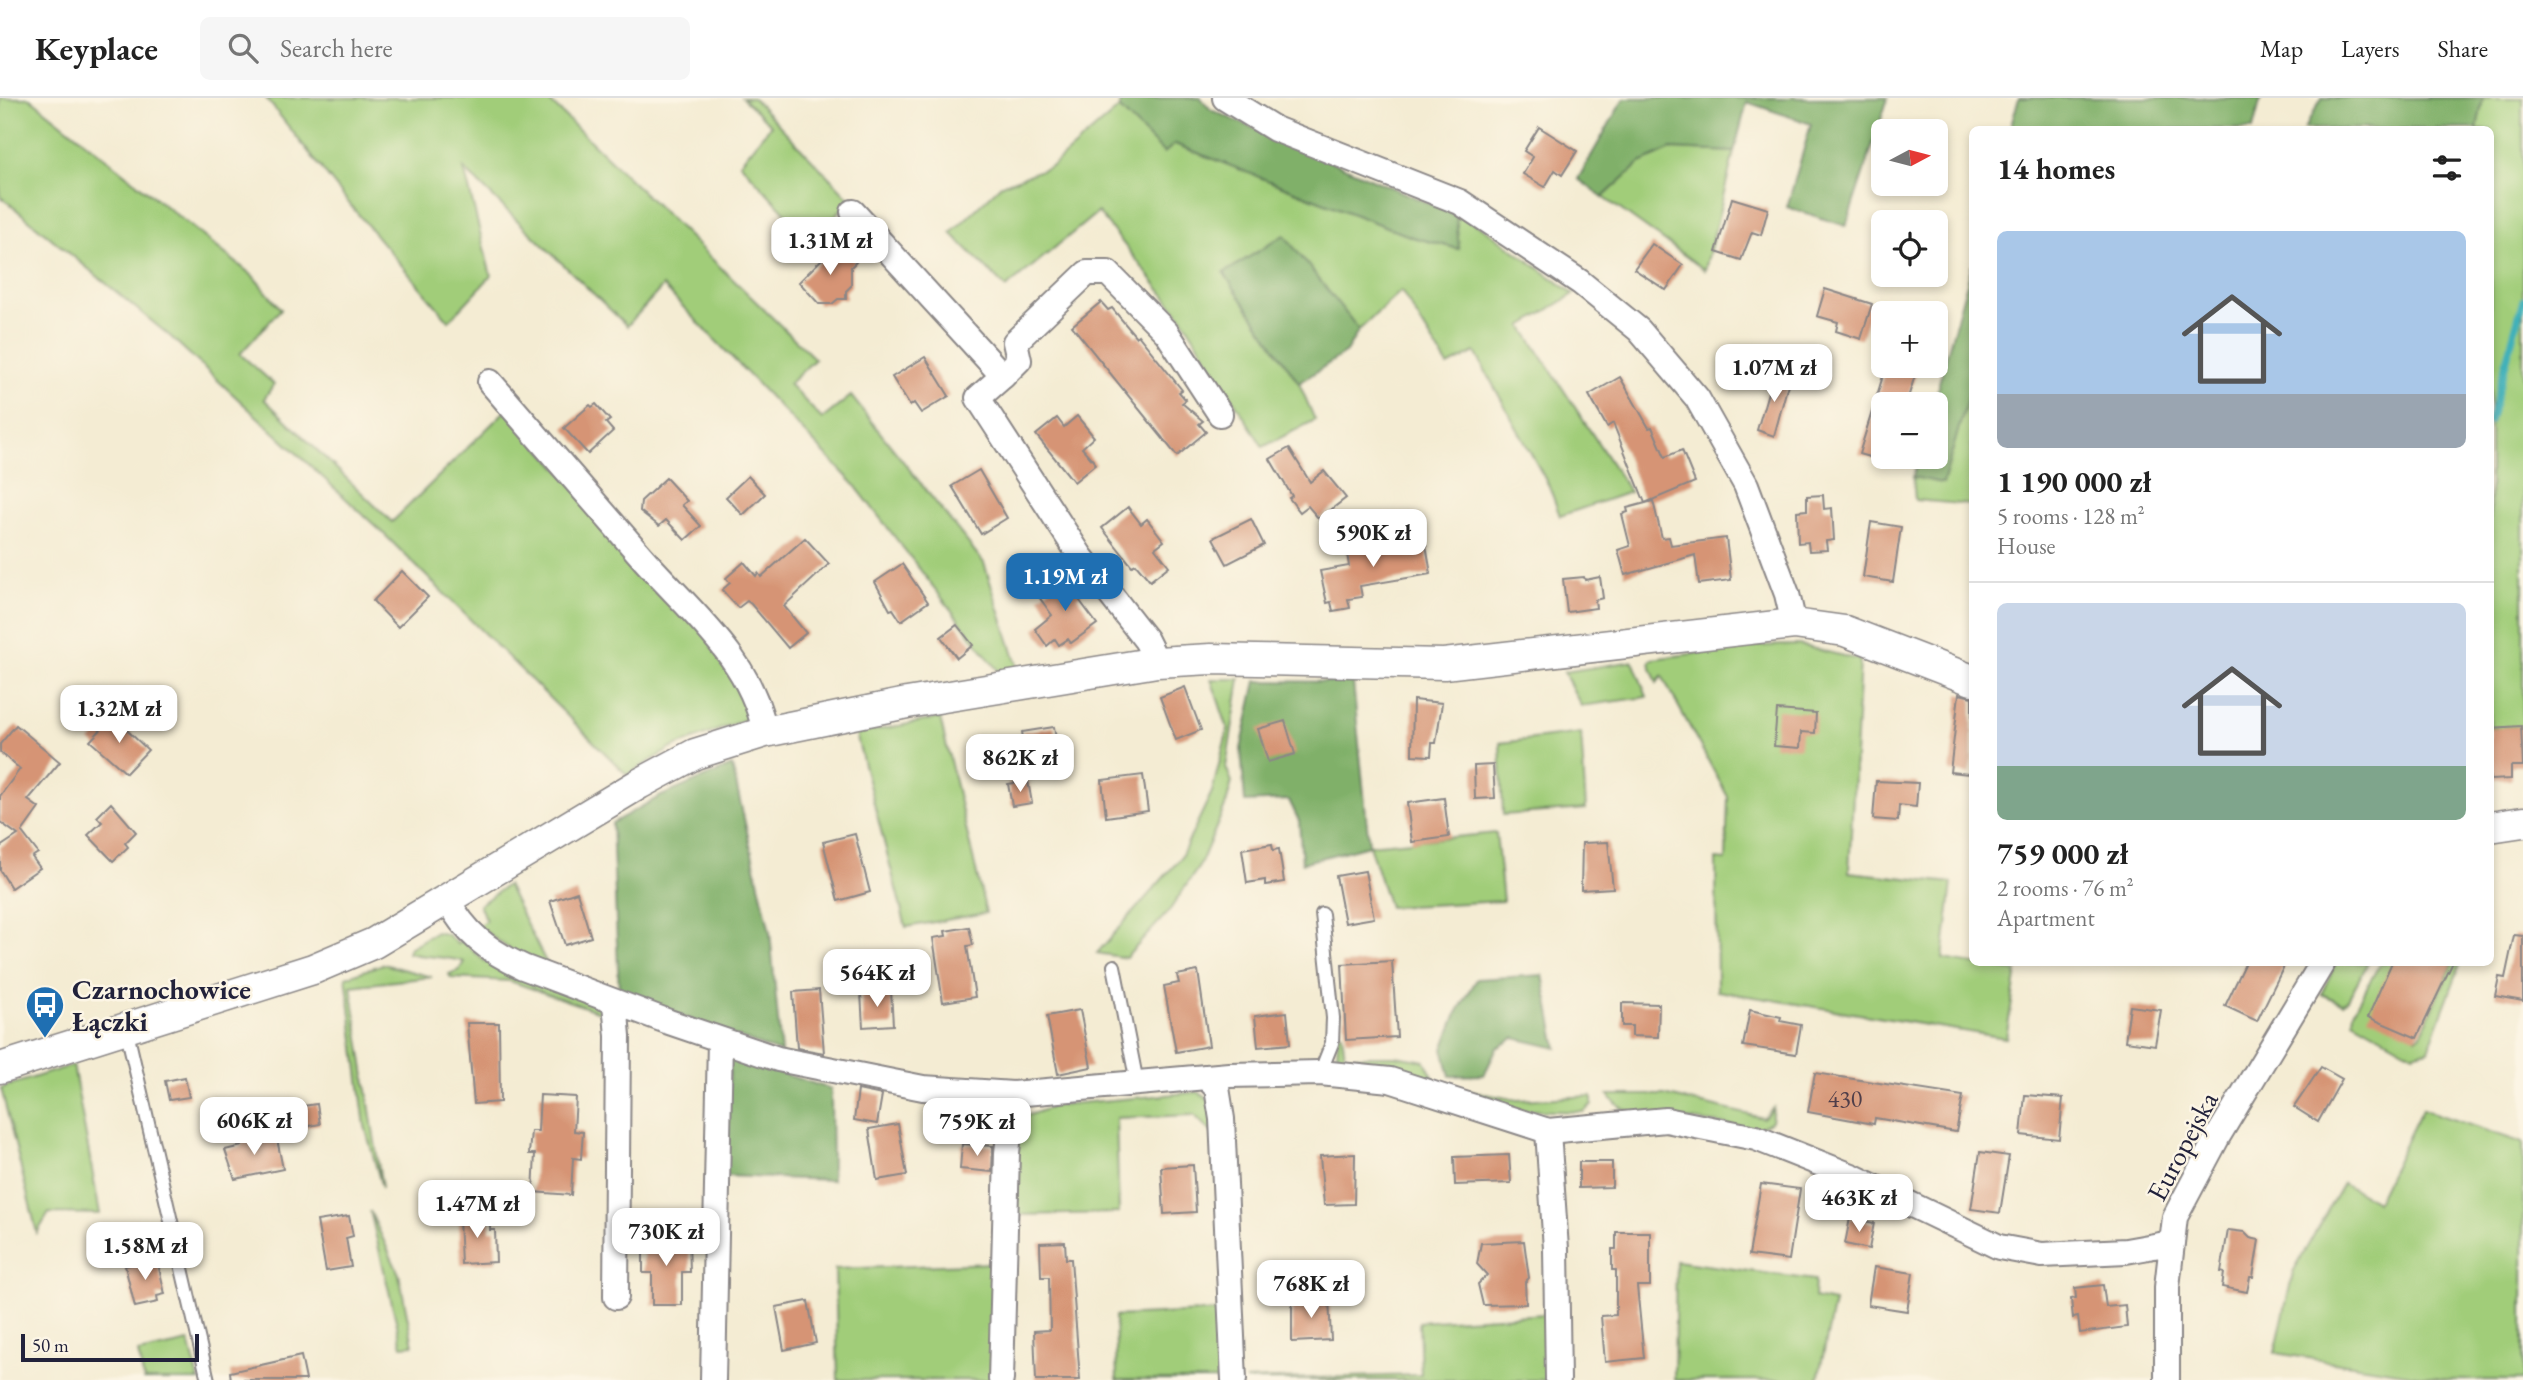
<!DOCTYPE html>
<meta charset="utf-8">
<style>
:root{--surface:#fff;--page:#f6f6f6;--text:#222;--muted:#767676;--line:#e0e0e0;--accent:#1f6fb2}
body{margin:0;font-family:"EB Garamond",serif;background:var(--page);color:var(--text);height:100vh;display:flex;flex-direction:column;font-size:26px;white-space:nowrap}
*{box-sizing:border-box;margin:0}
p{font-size:23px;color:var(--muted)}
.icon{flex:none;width:38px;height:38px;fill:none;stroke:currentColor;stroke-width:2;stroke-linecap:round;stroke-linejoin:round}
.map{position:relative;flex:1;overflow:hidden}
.drawer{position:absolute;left:1969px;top:28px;width:525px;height:840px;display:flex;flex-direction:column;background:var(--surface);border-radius:10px;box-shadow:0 4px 10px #0003}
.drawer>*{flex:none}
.needle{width:46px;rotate:83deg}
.fabs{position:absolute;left:1871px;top:21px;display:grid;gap:14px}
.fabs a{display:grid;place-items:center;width:77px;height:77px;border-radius:10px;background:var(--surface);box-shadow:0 4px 10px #0003;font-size:35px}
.scale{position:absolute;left:21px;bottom:18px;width:178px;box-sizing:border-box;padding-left:7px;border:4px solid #22223b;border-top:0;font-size:19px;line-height:24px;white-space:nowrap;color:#22223b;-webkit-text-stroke:5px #fcf5e5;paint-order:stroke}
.price{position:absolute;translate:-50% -60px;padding:0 16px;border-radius:14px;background:#fff;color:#222;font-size:23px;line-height:46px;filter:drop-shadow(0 2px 4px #0008)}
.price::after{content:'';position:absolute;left:50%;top:42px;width:21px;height:16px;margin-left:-10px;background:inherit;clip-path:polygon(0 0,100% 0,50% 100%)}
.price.current{background:var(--accent);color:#fff}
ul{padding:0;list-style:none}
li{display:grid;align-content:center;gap:14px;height:371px;padding:0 28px}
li+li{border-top:2px solid var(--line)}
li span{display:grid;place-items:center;height:217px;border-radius:10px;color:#555}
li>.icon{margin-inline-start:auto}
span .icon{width:126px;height:126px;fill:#fffc;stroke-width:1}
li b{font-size:30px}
h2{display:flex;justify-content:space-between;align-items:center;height:84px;padding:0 28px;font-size:30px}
header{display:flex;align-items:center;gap:42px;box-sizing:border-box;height:98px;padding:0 35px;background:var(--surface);border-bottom:2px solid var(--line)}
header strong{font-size:33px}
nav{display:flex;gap:38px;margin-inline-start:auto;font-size:24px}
.search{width:490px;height:63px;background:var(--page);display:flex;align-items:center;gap:18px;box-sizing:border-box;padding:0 24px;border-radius:10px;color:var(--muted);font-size:26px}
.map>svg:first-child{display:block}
</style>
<header>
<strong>Keyplace</strong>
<div class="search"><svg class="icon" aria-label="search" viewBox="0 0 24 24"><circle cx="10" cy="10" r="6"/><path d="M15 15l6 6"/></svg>Search here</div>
<nav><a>Map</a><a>Layers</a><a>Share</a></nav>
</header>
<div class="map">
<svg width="2523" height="1282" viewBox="0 0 2523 1282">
<rect width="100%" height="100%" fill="#fcf5e5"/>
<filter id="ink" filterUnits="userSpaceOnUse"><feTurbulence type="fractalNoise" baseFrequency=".0143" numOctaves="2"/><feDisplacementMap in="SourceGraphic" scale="14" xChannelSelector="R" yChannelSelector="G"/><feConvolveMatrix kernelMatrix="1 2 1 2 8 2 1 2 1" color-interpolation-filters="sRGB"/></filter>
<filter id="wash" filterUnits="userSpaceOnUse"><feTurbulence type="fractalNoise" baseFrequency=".00686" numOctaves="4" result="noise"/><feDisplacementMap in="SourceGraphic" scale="28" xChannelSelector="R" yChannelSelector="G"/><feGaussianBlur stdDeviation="1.57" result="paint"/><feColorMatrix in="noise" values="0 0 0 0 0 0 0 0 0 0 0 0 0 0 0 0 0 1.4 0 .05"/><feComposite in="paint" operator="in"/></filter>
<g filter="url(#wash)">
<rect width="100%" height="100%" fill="#f4ecd3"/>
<g fill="#a1cd79" stroke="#62785a" stroke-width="2">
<polygon points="0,0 30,0 253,178 281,211 240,256 274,286 264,301 392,424 506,312 740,573 749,620 672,650 627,677 383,435 171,239 0,98"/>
<polygon points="266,0 546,0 815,261 789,286 822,321 851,298 984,465 1020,576 1003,579 853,385 663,188 627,228 464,71 491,178 449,223 352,109"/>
<polygon points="742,0 753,0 851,102 810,142 740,65 771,27"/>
<polygon points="2483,0 2523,0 2523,667 2521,629 2490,630 2490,32 2477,32"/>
<polygon points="1119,10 1164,55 1175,46 1412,139 1458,151 1456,117 1484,130 1574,196 1522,228 1630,394 1560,418 1549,388 1475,254 1448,268 1401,193 1359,232 1284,137 1224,175 1299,285 1315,322 1263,349 1181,218 1098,114 1006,190 951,135 1001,87 1052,68"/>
<polygon points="1671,51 1734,54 1705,172 1603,99 1640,65"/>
<polygon points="1972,284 1972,407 1915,402 1913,379 1943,385"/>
<polygon points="1799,547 1860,562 1849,774 1952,785 1943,861 2017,873 2006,940 1717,893 1716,761 1726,762 1728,699 1662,578 1657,585 1649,565 1652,561 1752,548"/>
<polygon points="1633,563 1647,599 1581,608 1564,574"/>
<polygon points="1211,581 1240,581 1226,669 1232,684 1226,706 1200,767 1169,813 1126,860 1097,855 1180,761 1212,694 1228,631"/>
<polygon points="940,620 986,815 906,829 856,636"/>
<polygon points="1581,635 1586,711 1503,717 1500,645"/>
<polygon points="1496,735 1503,803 1389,809 1369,747"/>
<polygon points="507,787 550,872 512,853 478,828 486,822 479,807"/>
<path d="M 436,834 L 448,837 L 457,846 L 461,842 L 483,862 L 514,877 L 603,909 L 611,918 L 510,883 L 451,880 L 449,876 L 459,872 L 464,864 C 451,858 425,860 408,855 L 409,850 Z"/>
<polygon points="2336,865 2368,865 2348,901 2343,905 2321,896"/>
<polygon points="2380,865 2392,865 2417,940 2421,937 2453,865 2461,865 2428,952 2413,956 2353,922 2354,913"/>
<polygon points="383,866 432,879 351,888 382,1090 365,1028 346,879"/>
<polygon points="1338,936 1342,936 1345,958 1396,958 1425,963 1437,987 1518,1002 1592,998 1592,1006 1584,1014 1522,1012 1343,967 1337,961"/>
<polygon points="73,967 100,1116 49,1115 37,1135 1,990"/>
<path d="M 1198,994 C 1215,1000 1213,1021 1215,1037 L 1194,1017 L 1116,1020 L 1119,1115 L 1015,1117 L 1016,1046 L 1023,1019 L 1058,1007 Z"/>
<polygon points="1608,997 1664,997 1763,1020 1773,1010 1771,1023 1758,1031 1631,1014 1621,1010"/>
<polygon points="2422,1011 2523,1045 2523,1282 2448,1282 2275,1255 2293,1174 2343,1085 2376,1104"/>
<polygon points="370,1113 399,1176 413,1247 402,1248"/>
<polygon points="1676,1163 1815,1182 1814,1200 1834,1204 1818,1282 1674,1282"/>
<polygon points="993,1165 992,1282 838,1282 835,1171"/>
<polygon points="1223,1213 1226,1282 1117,1282 1115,1218"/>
<polygon points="1546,1216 1549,1282 1245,1282 1421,1277 1419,1224"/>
<polygon points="189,1244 199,1282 144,1282 138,1255"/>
</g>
<g fill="#80b069" stroke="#516952" stroke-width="2">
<polygon points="1121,0 1201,0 1211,12 1456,117 1459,151 1412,139 1175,46 1164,55 1119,10"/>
<polygon points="1624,0 1888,0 1846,128 1787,109 1811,26 1747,4 1734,54 1671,51 1640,65 1603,99 1578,81"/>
<polygon points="2019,0 2261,0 2253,31 2010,31"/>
<polygon points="2322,0 2483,0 2477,31 2304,31"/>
<polygon points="1284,137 1359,232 1346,254 1299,285 1224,175"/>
<polygon points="1972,167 1972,284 1943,385 1913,379 1919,359 1936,359 1933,306"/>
<polygon points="1256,583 1353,584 1369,747 1302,765 1299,723 1289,702 1245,704 1241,651"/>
<polygon points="732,668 770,834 781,955 619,895 612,725 659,699"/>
<polygon points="1543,877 1557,950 1514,940 1497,950 1484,977 1450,978 1443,951 1457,915 1477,881"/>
<polygon points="730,959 831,991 832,1082 726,1078"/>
</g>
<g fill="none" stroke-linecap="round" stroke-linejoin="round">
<polyline stroke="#3fb0b9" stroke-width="7" points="2490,323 2523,202"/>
</g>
<g id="blocks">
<g fill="#d69474">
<polygon points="1539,29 1577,53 1562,77 1555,72 1545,89 1523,76 1533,59 1524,53"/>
<polygon points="1732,100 1768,111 1761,137 1752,134 1741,162 1716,154"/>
<polygon points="837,146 856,164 851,169 851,188 846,193 846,201 838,201 832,206 819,206 799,184"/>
<polygon points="1652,146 1683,167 1666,192 1634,171"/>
<polygon points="1825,191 1872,206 1861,241 1836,233 1838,224 1817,218"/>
<polygon points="1101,204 1108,212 1112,210 1136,239 1138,237 1182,292 1179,294 1186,302 1182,305 1203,323 1199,326 1206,334 1177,358 1072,228"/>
<polygon points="925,259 949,298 921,315 914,305 910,308 892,279"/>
<polygon points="1886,268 1918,268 1906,306 1883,306 1883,363 1859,356"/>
<polygon points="1774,274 1790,279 1774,338 1757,332"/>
<polygon points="1620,279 1649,330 1652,329 1665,359 1682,352 1695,384 1645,405 1613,325 1607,329 1589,297"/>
<polygon points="596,306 610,322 606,325 613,333 588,356 564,330 590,307 592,309"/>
<polygon points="1077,318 1094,339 1082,350 1096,366 1074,384 1036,337 1057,320 1064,329"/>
<polygon points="1289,350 1310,384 1324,373 1346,400 1319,421 1308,408 1300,414 1289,400 1292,398 1270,361"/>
<polygon points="979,372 1007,420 981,436 952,388"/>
<polygon points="748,378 765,396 743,417 726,399"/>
<polygon points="666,380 687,403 682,407 701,428 685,442 666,422 659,428 640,413 641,403"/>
<polygon points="1823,397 1824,411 1832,410 1834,442 1826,443 1827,452 1809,453 1808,444 1798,445 1797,413 1807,412 1807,398"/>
<polygon points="1653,403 1662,440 1669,439 1671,447 1726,440 1731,482 1699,486 1695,457 1625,477 1618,452 1630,448 1622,416 1628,414 1627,410"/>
<polygon points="1128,409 1141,426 1147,421 1164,443 1155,450 1169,468 1150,483 1136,466 1132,468 1102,430"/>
<polygon points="1251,421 1264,447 1227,466 1213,440"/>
<polygon points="1871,424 1901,429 1893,484 1863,479"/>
<polygon points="805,440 829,466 784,508 806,535 788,550 751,506 747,503 738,510 722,492 730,485 726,480 744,464 756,478 758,475 761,479"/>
<polygon points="1407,440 1409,450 1426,447 1431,476 1360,488 1362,499 1348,501 1350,510 1333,513 1331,504 1327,505 1320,473 1349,468 1346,449"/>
<polygon points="902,466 928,504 901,523 893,511 890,512 875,484"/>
<polygon points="402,473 428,499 398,529 373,503"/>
<polygon points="1071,476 1084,493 1077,499 1097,526 1071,545 1068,541 1059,547 1055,541 1047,548 1035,531 1052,517 1039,499"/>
<polygon points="1584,479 1585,482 1600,479 1603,500 1595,502 1596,510 1567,514 1563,481"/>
<polygon points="957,527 973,547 957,560 941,539"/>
<polygon points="1185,589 1201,632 1176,642 1160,599"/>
<polygon points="1959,596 1972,599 1972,661 1969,676 1950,674"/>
<polygon points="1413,602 1442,605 1436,645 1432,645 1431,658 1412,657"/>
<polygon points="1777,612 1816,615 1815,635 1801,634 1800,650 1774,648"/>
<polygon points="113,619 148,652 126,675 90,643"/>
<polygon points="1285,623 1295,656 1268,664 1258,631"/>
<polygon points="16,627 60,664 28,702 39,710 22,734 38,755 32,759 40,770 11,790 0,772 0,749 18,737 0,724 0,698 20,671 0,654 0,646"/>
<polygon points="2521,628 2523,668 2511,668 2511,681 2490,682 2490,630"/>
<polygon points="1054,629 1060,664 1046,667 1048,676 1030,679 1022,634"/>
<polygon points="1493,667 1495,700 1475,701 1474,668"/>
<polygon points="1143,677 1148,713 1106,719 1102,682"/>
<polygon points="1028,683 1032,705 1012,708 1008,686"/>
<polygon points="1876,683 1918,685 1916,709 1899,707 1898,723 1873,721"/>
<polygon points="1444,700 1449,739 1412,744 1407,705"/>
<polygon points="111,705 136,734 125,745 128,749 113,763 88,737 102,724 97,719"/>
<polygon points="855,736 870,794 838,803 823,744"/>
<polygon points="1608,744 1613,790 1581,792 1582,745"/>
<polygon points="1272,746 1273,752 1279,751 1284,784 1265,787 1265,782 1247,785 1242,751"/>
<polygon points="1365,773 1374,820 1345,825 1336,778"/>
<polygon points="577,794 591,839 565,847 550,803"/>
<polygon points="969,829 973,847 967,848 975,899 943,904 933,840 946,838 945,833"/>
<polygon points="2514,837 2523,838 2523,903 2495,898 2499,879 2505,880"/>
<polygon points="1392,863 1397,939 1346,942 1342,866"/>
<polygon points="2246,864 2286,864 2257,923 2225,908"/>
<polygon points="2392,864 2453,864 2417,940 2368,919"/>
<polygon points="1198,873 1209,948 1176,954 1164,888 1179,885 1177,877"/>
<polygon points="819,892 824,955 797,950 793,894"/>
<polygon points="891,893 893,927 863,929 861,895"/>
<polygon points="1622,905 1659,906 1658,939 1632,938 1632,928 1622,928"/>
<polygon points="2130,908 2161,912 2155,947 2125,943"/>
<polygon points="1080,912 1091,969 1058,976 1047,918"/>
<polygon points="1750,912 1781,919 1780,923 1801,927 1796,956 1743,948"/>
<polygon points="1287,914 1290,946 1258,949 1255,918"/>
<polygon points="467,925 499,925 500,1004 474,1006"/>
<polygon points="2321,969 2342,981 2318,1024 2294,1009"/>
<polygon points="1815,975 1963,998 1956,1034 1875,1020 1874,1026 1808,1014"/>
<polygon points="185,979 189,999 169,1002 165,983"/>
<polygon points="858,992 882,997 877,1026 854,1022"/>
<polygon points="540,997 576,999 574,1033 583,1034 581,1061 573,1060 571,1097 533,1094 535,1056 529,1056 531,1033 538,1033"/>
<polygon points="2025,997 2063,1000 2059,1041 2021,1037"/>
<polygon points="317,1006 320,1026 299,1030 296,1009"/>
<polygon points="898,1026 907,1077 877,1082 869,1031"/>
<polygon points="238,1028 261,1044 277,1041 283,1071 235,1081 225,1052 242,1048"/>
<polygon points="962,1046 993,1048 992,1074 960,1071"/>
<polygon points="1980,1054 2009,1058 2000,1115 1971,1111"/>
<polygon points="1355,1056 1354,1106 1324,1107 1320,1058"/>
<polygon points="1509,1057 1511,1085 1455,1087 1454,1059"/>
<polygon points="1579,1064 1612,1064 1612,1089 1579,1090"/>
<polygon points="1193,1067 1196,1114 1164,1116 1161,1069"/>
<polygon points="1761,1086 1800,1091 1789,1162 1749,1157"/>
<polygon points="490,1117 490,1132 495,1132 496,1164 461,1166 459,1119"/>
<polygon points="349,1118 353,1138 346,1140 351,1169 326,1173 317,1123"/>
<polygon points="1850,1120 1874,1125 1869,1151 1845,1146"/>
<polygon points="2228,1132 2244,1134 2250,1140 2259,1142 2253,1179 2250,1179 2247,1194 2222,1189 2224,1175 2221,1174"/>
<polygon points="1616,1134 1650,1134 1650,1188 1637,1188 1644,1260 1605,1264 1601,1218 1616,1217 1616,1172 1612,1172 1612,1151 1616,1151"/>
<polygon points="643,1140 689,1140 690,1174 682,1174 682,1207 652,1207 652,1175 643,1175"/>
<polygon points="1524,1143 1529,1180 1525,1184 1526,1206 1483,1207 1478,1186 1487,1177 1477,1166 1481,1145"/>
<polygon points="1065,1144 1066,1161 1071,1161 1080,1282 1036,1282 1034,1233 1050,1232 1049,1179 1041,1179 1040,1145"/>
<polygon points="157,1161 165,1196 157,1198 158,1204 135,1209 125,1168"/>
<polygon points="1874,1169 1913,1175 1907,1213 1868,1207"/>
<polygon points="2103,1187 2106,1209 2125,1207 2127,1229 2080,1235 2078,1219 2073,1220 2071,1201 2076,1200 2075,1190"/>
<polygon points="1329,1200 1331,1242 1292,1244 1292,1202"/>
<polygon points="808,1203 816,1245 784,1252 776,1209"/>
<polygon points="301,1258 306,1282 231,1282 230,1274"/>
</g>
</g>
</g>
<g filter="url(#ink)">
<use href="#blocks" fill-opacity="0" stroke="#8b8787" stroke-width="2"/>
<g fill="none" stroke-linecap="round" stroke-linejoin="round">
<g stroke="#8b8787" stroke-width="16">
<g id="service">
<polyline points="1114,868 1137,985"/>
<polyline points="126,930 208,1282"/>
<polyline points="1320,975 1332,945 1333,920 1322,816"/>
</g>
</g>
<g stroke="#8b8787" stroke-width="28">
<g id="minor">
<polyline points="1225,0 1275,31 1460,104 1580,184 1639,232 1697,300 1746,387 1787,496 1794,526"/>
<polyline points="853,114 1003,278 978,300 1081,459 1146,542 1157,564"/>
<polyline points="1003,278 1019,262 1015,244 1087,175 1108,175 1167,235 1220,316"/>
<path d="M 490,284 C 540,342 591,400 641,458 C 689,513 750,559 765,634"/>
<path d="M 447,801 C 465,835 488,853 523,869 L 669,924 L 778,961 L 923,990 L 1013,996 L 1229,977 L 1320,975 L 1390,982 L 1548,1033 L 1666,1022 L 1756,1040 L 1854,1079 L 1999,1149 L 2042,1157 L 2126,1153 L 2171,1145"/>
<polyline points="615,905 618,938 616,1199"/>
<polyline points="1206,979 1217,990 1222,1021 1234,1282"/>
<polyline points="1548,1033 1556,1151 1558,1282"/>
<polyline points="713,1282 720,942"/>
<polyline points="1001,1282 1007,1055 1013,996"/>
<polyline points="2167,1282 2167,1189 2175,1119 2218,1038 2323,864"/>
</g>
</g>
<g stroke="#8b8787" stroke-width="33">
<g id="tertiary">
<polyline points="2490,729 2523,724"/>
<polyline points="0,970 313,871 374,845 639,686 695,656 765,634 907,605 1157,564 1211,561 1444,566 1794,526 1845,533 1972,582"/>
</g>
</g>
<use href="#service" stroke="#fff" stroke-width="12"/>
<use href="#minor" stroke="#fff" stroke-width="24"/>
<use href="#tertiary" stroke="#fff" stroke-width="30"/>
</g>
</g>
<defs>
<g id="bus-pin" transform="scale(2.0125)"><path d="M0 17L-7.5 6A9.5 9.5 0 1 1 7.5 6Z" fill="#1f6fb2" stroke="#fcf5e5"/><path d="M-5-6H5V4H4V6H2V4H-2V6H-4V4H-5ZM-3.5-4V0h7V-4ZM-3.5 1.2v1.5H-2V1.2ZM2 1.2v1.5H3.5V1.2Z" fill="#fff"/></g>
</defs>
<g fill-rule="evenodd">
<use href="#bus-pin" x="45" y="907"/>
</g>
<g text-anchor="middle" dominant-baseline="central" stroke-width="5" stroke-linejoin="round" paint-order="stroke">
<g font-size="24" fill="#4f3e49">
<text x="1845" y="1000">430</text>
</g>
<g font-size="28" font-weight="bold" fill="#22223b" stroke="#fcf5e5" text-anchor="start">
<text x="72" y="891">Czarnochowice<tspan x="72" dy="32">Łączki</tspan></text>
</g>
<g font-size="28" fill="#22223b" stroke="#fcf5e5">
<text transform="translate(2182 1048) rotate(-62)">Europejska</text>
</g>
</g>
</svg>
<div class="fabs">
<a><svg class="needle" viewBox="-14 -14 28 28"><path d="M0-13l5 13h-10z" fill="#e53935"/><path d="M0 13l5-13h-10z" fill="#767676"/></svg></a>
<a><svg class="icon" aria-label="locate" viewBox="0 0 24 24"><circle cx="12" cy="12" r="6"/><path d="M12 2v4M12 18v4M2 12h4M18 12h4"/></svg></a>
<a>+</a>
<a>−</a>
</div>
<div class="scale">50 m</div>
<b class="price" style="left:830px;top:179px">1.31M zł</b>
<b class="price" style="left:1774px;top:306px">1.07M zł</b>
<b class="price" style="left:1373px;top:471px">590K zł</b>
<b class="price current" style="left:1065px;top:515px">1.19M zł</b>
<b class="price" style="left:119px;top:647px">1.32M zł</b>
<b class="price" style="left:1020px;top:696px">862K zł</b>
<b class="price" style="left:877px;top:911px">564K zł</b>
<b class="price" style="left:254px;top:1059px">606K zł</b>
<b class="price" style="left:977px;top:1060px">759K zł</b>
<b class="price" style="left:1859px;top:1136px">463K zł</b>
<b class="price" style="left:477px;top:1142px">1.47M zł</b>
<b class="price" style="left:666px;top:1170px">730K zł</b>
<b class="price" style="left:145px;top:1184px">1.58M zł</b>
<b class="price" style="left:1311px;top:1222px">768K zł</b>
<section class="drawer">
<h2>14 homes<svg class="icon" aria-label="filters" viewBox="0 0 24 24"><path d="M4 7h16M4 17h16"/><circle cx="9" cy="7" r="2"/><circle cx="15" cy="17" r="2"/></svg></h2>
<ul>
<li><span style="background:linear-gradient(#a9c7e8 75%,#9aa5b1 0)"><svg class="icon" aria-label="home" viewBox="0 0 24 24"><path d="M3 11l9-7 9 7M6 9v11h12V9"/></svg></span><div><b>1 190 000 zł</b><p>5 rooms · 128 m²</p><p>House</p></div></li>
<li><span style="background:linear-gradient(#c9d6e8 75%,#7fa58c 0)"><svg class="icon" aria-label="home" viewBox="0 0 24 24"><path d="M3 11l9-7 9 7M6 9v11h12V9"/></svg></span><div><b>759 000 zł</b><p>2 rooms · 76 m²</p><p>Apartment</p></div></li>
</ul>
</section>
</div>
